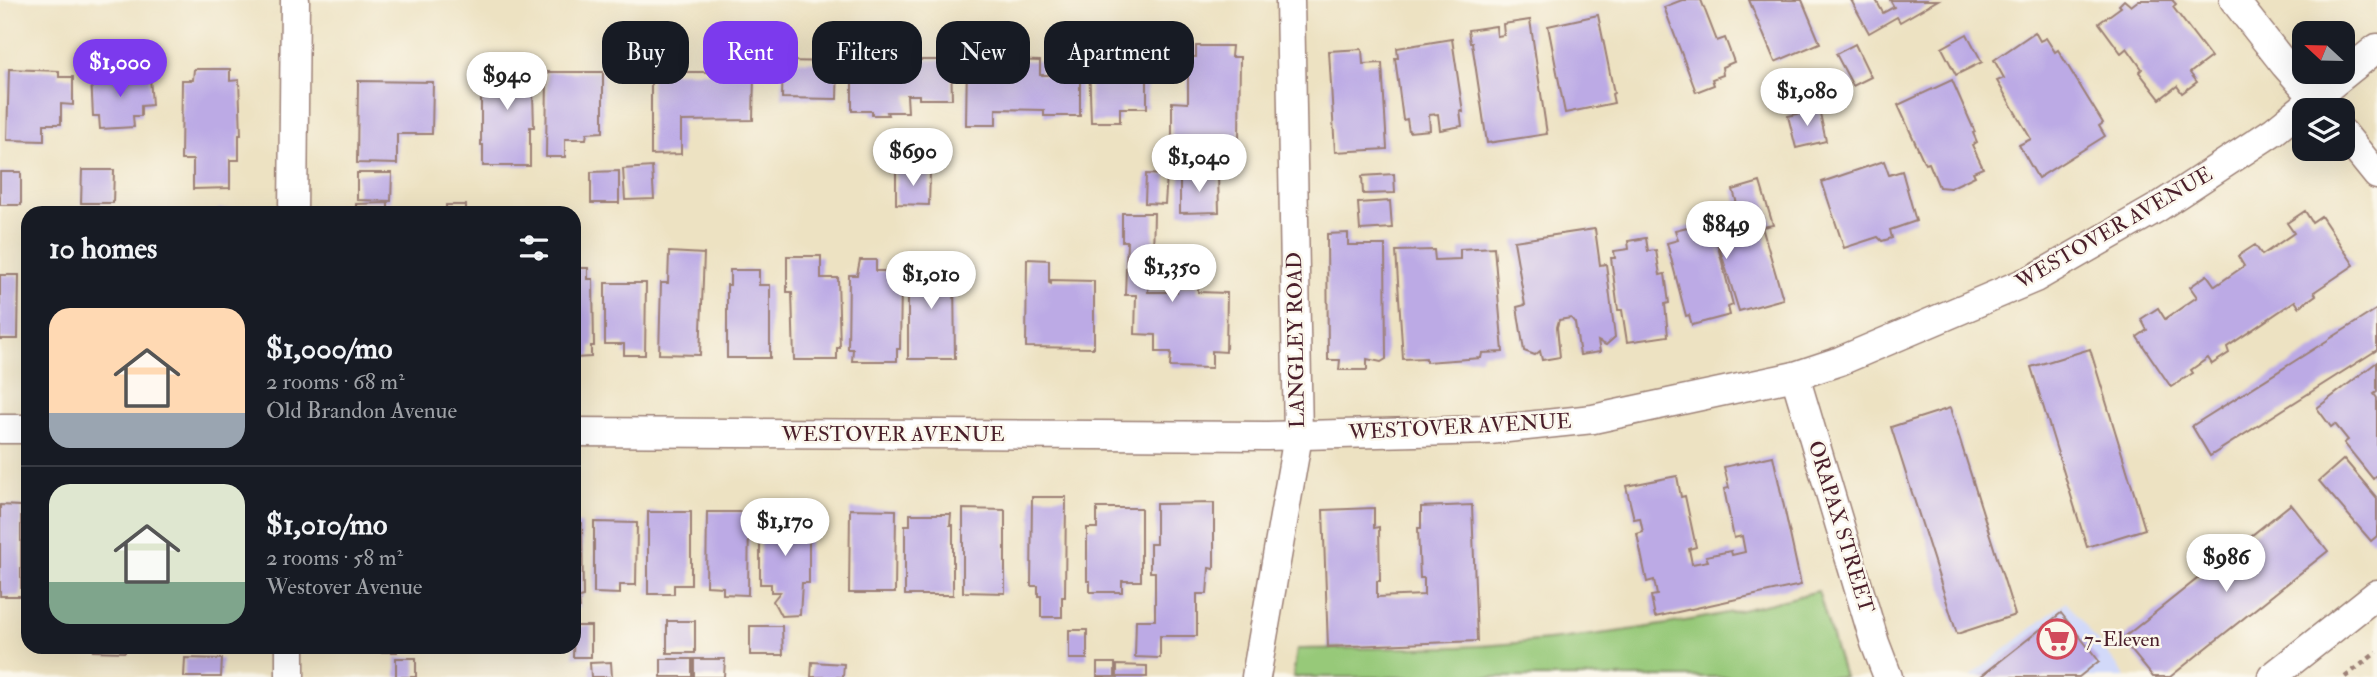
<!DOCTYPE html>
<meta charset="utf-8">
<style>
:root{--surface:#171b24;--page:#20242c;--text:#f1f3f6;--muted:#9ea1a6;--line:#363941;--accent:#7c3aed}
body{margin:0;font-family:"IM FELL Double Pica",serif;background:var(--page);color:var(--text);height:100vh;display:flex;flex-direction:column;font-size:26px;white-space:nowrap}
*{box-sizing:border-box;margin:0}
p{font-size:23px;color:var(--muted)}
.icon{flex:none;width:38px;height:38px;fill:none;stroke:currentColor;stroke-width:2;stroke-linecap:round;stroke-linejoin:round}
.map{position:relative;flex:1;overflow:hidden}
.details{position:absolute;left:21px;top:206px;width:560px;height:448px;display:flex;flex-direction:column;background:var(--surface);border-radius:21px;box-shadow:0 7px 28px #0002}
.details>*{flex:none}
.hud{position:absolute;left:602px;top:21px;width:665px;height:63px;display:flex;gap:14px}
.needle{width:46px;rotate:292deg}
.fabs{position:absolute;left:2292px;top:21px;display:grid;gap:14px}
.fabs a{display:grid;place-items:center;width:63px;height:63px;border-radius:14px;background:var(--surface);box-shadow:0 7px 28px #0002;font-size:35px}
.price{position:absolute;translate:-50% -60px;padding:0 16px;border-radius:24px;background:#fff;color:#222;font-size:23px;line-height:46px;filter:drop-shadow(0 2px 4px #0008)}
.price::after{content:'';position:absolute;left:50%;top:42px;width:21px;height:16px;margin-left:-10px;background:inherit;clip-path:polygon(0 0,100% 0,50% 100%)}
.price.on{background:var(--accent);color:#fff}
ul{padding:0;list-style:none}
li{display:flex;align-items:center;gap:21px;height:175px;padding:0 28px}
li+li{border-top:2px solid var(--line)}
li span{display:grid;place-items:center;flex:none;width:196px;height:140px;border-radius:21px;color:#555}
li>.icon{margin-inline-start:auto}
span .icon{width:84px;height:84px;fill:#fffc;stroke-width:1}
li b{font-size:30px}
h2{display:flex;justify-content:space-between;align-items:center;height:84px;padding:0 28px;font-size:30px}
.chip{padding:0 24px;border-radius:21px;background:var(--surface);box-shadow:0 7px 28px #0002;font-size:24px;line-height:63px}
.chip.on{background:var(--accent);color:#fff}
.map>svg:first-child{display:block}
</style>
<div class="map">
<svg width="2377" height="677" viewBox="0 0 2377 677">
<rect width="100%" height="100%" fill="#fbf7ec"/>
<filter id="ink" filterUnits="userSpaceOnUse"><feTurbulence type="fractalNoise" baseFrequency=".0143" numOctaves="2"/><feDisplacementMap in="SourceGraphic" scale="14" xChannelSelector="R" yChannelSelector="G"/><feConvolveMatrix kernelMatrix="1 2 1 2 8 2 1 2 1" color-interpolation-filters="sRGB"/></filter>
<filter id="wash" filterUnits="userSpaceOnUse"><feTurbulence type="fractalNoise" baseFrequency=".00686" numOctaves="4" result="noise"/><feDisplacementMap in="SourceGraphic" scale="28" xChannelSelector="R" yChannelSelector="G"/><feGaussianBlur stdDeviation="1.57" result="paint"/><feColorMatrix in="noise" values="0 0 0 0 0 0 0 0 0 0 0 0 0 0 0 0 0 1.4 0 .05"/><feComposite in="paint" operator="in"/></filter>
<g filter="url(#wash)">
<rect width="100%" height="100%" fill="#ede2c2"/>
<polygon fill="#d2d9f9" points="2066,601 2126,677 1970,677"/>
<path fill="#97c979" stroke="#707452" stroke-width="2" d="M 1818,591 L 1844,677 L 1293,677 L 1297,649 C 1362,647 1429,650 1494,645 C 1603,636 1712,621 1818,591 Z"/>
<g id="blocks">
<g fill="#bcaae5">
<polygon points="1682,0 1701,0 1717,41 1725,38 1734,62 1722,67 1723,75 1712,79 1714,85 1696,92 1664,7"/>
<polygon points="1749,0 1802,0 1820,43 1775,62"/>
<polygon points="1851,0 1876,0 1883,13 1894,7 1890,0 1938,0 1900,22 1897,17 1869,33"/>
<polygon points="2124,0 2131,6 2139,0 2172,0 2176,4 2173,7 2211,57 2190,73 2197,82 2182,93 2177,86 2160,99 2139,72 2142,69 2127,48 2121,53 2099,23 2121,7 2119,5"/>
<polygon points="1598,15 1614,93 1612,94 1614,103 1565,113 1548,26"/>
<polygon points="1530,20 1547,134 1487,143 1472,43 1470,43 1468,30 1496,26 1497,36 1504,35 1503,24"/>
<polygon points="2035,32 2040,41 2046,38 2055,52 2058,50 2103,123 2099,126 2105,136 2038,178 2019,145 2031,139 1997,81 2004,78 1994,60"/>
<polygon points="1967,34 1982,62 1956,75 1942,48"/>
<polygon points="1452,39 1463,112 1460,111 1462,126 1440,130 1438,114 1429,115 1430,130 1409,132 1407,119 1403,120 1395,58 1398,58 1397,48"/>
<polygon points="1855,44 1871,77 1853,86 1836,54"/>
<polygon points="1196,46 1232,46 1231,57 1240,57 1239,140 1233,140 1232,156 1196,156 1196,140 1172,139 1172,102 1188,103 1188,57 1196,57"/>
<polygon points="1362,49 1363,64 1382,63 1387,149 1335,152 1329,51"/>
<polygon points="908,57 908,60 951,60 952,99 919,99 919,95 907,95 908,112 887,112 888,115 872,115 872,111 852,111 852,58"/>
<polygon points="481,59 532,59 534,127 530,127 530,166 483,166 483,145 481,145"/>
<polygon points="967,59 1040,61 1040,75 1080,75 1080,116 1044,116 1044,110 996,109 996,125 966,125"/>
<polygon points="783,61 838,62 837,99 782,98"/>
<polygon points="1089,62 1147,62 1147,108 1120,108 1120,122 1091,122"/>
<polygon points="9,69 59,71 59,77 73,77 73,105 61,104 61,124 44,124 44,141 7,140"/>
<polygon points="194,69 230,69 230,81 239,80 241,135 239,135 239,160 230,160 230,188 193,189 193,160 181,160 182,80 193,80"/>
<polygon points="547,72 603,72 603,132 587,133 586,139 565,139 565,157 546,157"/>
<polygon points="651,72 724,72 723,75 754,75 753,120 681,121 681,154 651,155"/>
<polygon points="140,74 141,77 150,77 152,105 141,106 141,116 133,116 134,127 100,129 99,116 93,116 91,76"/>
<polygon points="1952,80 1975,132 1973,133 1977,142 1972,145 1983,168 1973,172 1975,176 1950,188 1939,187 1929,163 1925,164 1898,105"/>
<polygon points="358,81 433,82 432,134 397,134 397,164 357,163"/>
<polygon points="1819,109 1826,141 1796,148 1788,116"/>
<polygon points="1884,161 1889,175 1902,171 1916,221 1890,230 1892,238 1882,241 1878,237 1844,248 1822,182"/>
<polygon points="652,167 654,199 625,200 623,169"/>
<polygon points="82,170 114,170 113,203 81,203"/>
<polygon points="619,171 619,203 591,203 591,172"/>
<rect x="0" y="172" width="21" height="33"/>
<polygon points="896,172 930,173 929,205 896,204"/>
<polygon points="357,173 392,173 391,201 357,200"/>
<polygon points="1146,174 1167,175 1165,204 1145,203"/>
<polygon points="1218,174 1219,212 1180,213 1180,175"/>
<polygon points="1394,174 1395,193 1363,194 1362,176"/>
<polygon points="1760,182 1773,225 1762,227 1783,299 1739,311 1713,227 1733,305 1728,307 1730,315 1692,325 1689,315 1686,316 1667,243 1678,240 1675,230 1740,214 1733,190"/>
<polygon points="1390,201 1392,228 1360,230 1358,203"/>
<polygon points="388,203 388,214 356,214 356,204"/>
<rect x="446" y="205" width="20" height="9"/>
<rect x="218" y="209" width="34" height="5"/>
<polygon points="2305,211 2312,222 2321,216 2354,265 2314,292 2316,295 2299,307 2295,301 2227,347 2229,353 2212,364 2208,358 2191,370 2193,373 2171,387 2137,337 2147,330 2141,319 2158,308 2165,319 2197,297 2190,287 2207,275 2215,286 2244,266 2238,256 2255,245 2262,255 2294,233 2287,223"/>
<polygon points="1122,213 1154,213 1153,256 1149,258 1148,292 1177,292 1177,286 1198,286 1198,292 1227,293 1226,352 1212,351 1212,368 1170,367 1171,352 1156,352 1156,335 1135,334 1136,295 1125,295 1127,241 1122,241"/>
<polygon points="1595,229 1600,265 1606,264 1615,337 1606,345 1598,341 1600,352 1580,355 1575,323 1571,318 1559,320 1557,327 1560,357 1542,360 1540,351 1535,355 1524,351 1517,307 1525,305 1514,241"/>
<polygon points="1348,233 1348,245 1385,245 1386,359 1381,362 1367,359 1367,370 1339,370 1340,360 1328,360 1327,234"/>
<polygon points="1646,238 1648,251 1656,250 1660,275 1665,274 1669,303 1665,304 1668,336 1627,342 1622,310 1618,310 1611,258 1615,258 1614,251 1629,249 1628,241"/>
<polygon points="1494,247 1503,352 1482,353 1481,358 1426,362 1426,358 1403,359 1396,251 1434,250 1435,260 1460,259 1460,249"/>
<polygon points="669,252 704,254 700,355 659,354 661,283 668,283"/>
<polygon points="787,256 821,256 821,278 838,278 840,348 837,348 837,360 794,360 792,292 787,292"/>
<polygon points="910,259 944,259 943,279 954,279 955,359 908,359 908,279 910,279"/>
<polygon points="1027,259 1049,260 1049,283 1051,284 1051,280 1094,281 1094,348 1026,347"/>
<polygon points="860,260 876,260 876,271 897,271 897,285 901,285 900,349 897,349 897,361 852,361 853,349 848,349 849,275 857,275"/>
<polygon points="574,268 588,268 588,279 593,279 594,346 591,346 591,357 574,358"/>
<polygon points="730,270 759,270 759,285 770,285 770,358 727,358 727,285 730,285"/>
<polygon points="0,275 19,275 18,339 0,339"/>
<polygon points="605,283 646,283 645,355 624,355 624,344 605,344"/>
<polygon points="2377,309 2377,350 2210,456 2192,426"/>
<polygon points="2090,349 2145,529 2087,547 2031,367"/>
<polygon points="2377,362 2377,392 2374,394 2377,398 2377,478 2376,476 2373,479 2344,443 2348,440 2335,424 2331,427 2317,408"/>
<polygon points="1950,408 2015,615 1957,634 1891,427"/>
<polygon points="1773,456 1801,585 1655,617 1651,596 1657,595 1654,580 1647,582 1637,534 1643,532 1640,518 1634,519 1626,486 1677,476 1681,497 1685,496 1696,547 1689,549 1692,564 1708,561 1706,556 1731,551 1732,555 1745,552 1742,536 1734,538 1724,489 1729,488 1724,467"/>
<polygon points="2344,459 2377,498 2377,536 2371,541 2319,481"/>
<polygon points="1032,497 1066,497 1065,597 1062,597 1062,617 1041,617 1041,596 1038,596 1038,586 1031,586"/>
<polygon points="1214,503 1214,569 1209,568 1207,594 1197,594 1197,636 1160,636 1160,658 1135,657 1136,620 1155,620 1155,572 1150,572 1150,544 1156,544 1156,504"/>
<polygon points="2291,504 2328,551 2170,677 2153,677 2122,639"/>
<polygon points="0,505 21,506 21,596 0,596"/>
<polygon points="1472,505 1477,641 1328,647 1323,510 1374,508 1374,528 1379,527 1380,581 1377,581 1377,597 1424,595 1424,578 1420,578 1418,528 1421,528 1421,507"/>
<polygon points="1097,508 1141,508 1141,581 1122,581 1122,592 1090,592 1090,581 1087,581 1087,528 1097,528"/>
<polygon points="850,509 896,510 895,593 849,593"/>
<polygon points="963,509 1005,510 1005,593 963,592"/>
<polygon points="648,512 691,512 691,585 674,585 674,594 648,594"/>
<polygon points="707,512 749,512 748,595 723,594 723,587 706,586"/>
<polygon points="807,512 807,526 809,526 809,583 802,583 800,615 781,616 773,601 780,592 771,592 771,584 760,584 760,526 763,526 763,513"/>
<polygon points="910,514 951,514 950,525 953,525 953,595 905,595 905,525 910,525"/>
<polygon points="594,522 637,523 636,585 620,585 620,594 594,593"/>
<polygon points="574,523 582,523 583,597 579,598 580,608 574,608"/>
<polygon points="2061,613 2099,661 2079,677 1980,677"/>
<rect x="667" y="621" width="28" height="32"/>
<polygon points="574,626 591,626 591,657 573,657"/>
<polygon points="750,626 782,626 783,655 750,655"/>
<rect x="1069" y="630" width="18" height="29"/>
<polygon points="94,648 125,648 125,652 93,651"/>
<rect x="367" y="648" width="30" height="4"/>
<polygon points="185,658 222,659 221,677 184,677"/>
<rect x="396" y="658" width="20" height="19"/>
<rect x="661" y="659" width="31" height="18"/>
<polygon points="694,659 725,659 724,677 694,677"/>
<polygon points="611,662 612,677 591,677 590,663"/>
<polygon points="812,662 844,664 843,677 811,677"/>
<rect x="1097" y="663" width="18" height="14"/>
<polygon points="1117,665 1147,666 1147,677 1117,677"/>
</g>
</g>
</g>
<g filter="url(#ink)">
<use href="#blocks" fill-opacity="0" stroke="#9c8076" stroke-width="2"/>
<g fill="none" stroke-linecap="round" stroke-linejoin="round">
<g stroke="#9c8076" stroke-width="31">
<g id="minor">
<polyline points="2234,0 2285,65 2325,110"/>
<polyline points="2343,133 2377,175"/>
<polyline points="293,214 295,0"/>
<polyline points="1795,376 1875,643 1888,677"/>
<polyline points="0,429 28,429"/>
<polyline points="574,432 1267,436 1489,430 1593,419 1795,376 1840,361 2035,278 2157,208 2274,131 2377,48"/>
<polyline points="290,677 290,648"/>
<polyline points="1256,677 1298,436 1290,0"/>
<polyline points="2272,677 2377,594"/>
</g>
</g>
<polyline stroke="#9c8076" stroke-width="4.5" stroke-dasharray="5 5" stroke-linecap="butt" points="2345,677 2377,652"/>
<use href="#minor" stroke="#fff" stroke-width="28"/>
</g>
</g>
<defs>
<g id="supermarket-ring" transform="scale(2.0125)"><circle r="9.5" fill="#fbf7ec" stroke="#d1495b" stroke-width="1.5"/><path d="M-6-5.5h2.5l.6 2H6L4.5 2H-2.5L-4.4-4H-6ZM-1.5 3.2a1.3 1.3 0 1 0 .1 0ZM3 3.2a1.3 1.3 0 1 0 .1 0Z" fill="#d1495b"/></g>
</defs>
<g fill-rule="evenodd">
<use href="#supermarket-ring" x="2057" y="639"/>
</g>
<g text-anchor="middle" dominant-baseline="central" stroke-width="5" stroke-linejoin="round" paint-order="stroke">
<g font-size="21" fill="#4a1f2b" stroke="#fbf7ec">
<text transform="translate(2114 228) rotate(-30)">WESTOVER AVENUE</text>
<text transform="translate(1296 340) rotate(-91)">LANGLEY ROAD</text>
<text transform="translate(1460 427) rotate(-3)">WESTOVER AVENUE</text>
<text x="893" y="434">WESTOVER AVENUE</text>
<text transform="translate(1841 527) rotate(73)">ORAPAX STREET</text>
</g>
<g font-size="21" fill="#4a1f2b" stroke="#fbf7ec" text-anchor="start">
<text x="2084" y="639">7-Eleven</text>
</g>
</g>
</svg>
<div class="fabs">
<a><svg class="needle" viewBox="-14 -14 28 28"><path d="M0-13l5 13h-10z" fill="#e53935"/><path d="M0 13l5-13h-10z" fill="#9ea1a6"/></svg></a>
<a><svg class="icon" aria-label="layers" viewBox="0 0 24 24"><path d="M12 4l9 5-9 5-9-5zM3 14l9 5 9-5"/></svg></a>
</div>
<b class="price on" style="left:120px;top:99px">$1,000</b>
<b class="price" style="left:507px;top:112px">$940</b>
<b class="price" style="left:1807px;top:128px">$1,080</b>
<b class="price" style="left:913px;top:188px">$690</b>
<b class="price" style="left:1199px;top:194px">$1,040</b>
<b class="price" style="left:1726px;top:261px">$849</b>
<b class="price" style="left:1172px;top:304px">$1,350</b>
<b class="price" style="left:931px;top:311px">$1,010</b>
<b class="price" style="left:785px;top:558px">$1,170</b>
<b class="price" style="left:2226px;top:594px">$986</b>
<div class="hud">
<a class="chip">Buy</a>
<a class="chip on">Rent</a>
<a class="chip">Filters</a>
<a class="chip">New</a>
<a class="chip">Apartment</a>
</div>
<section class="details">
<h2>10 homes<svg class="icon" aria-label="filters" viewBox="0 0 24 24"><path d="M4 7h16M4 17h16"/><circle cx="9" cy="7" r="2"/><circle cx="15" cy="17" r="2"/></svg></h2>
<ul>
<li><span style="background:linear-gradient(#ffd9b3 75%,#9aa5b1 0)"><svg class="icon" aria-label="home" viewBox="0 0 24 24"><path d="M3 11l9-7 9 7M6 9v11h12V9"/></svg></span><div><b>$1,000/mo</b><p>2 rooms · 68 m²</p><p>Old Brandon Avenue</p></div></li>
<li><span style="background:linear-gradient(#dfe7d0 70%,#7fa58c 0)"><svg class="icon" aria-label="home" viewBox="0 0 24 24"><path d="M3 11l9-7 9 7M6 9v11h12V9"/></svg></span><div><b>$1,010/mo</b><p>2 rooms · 58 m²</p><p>Westover Avenue</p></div></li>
</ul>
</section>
</div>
